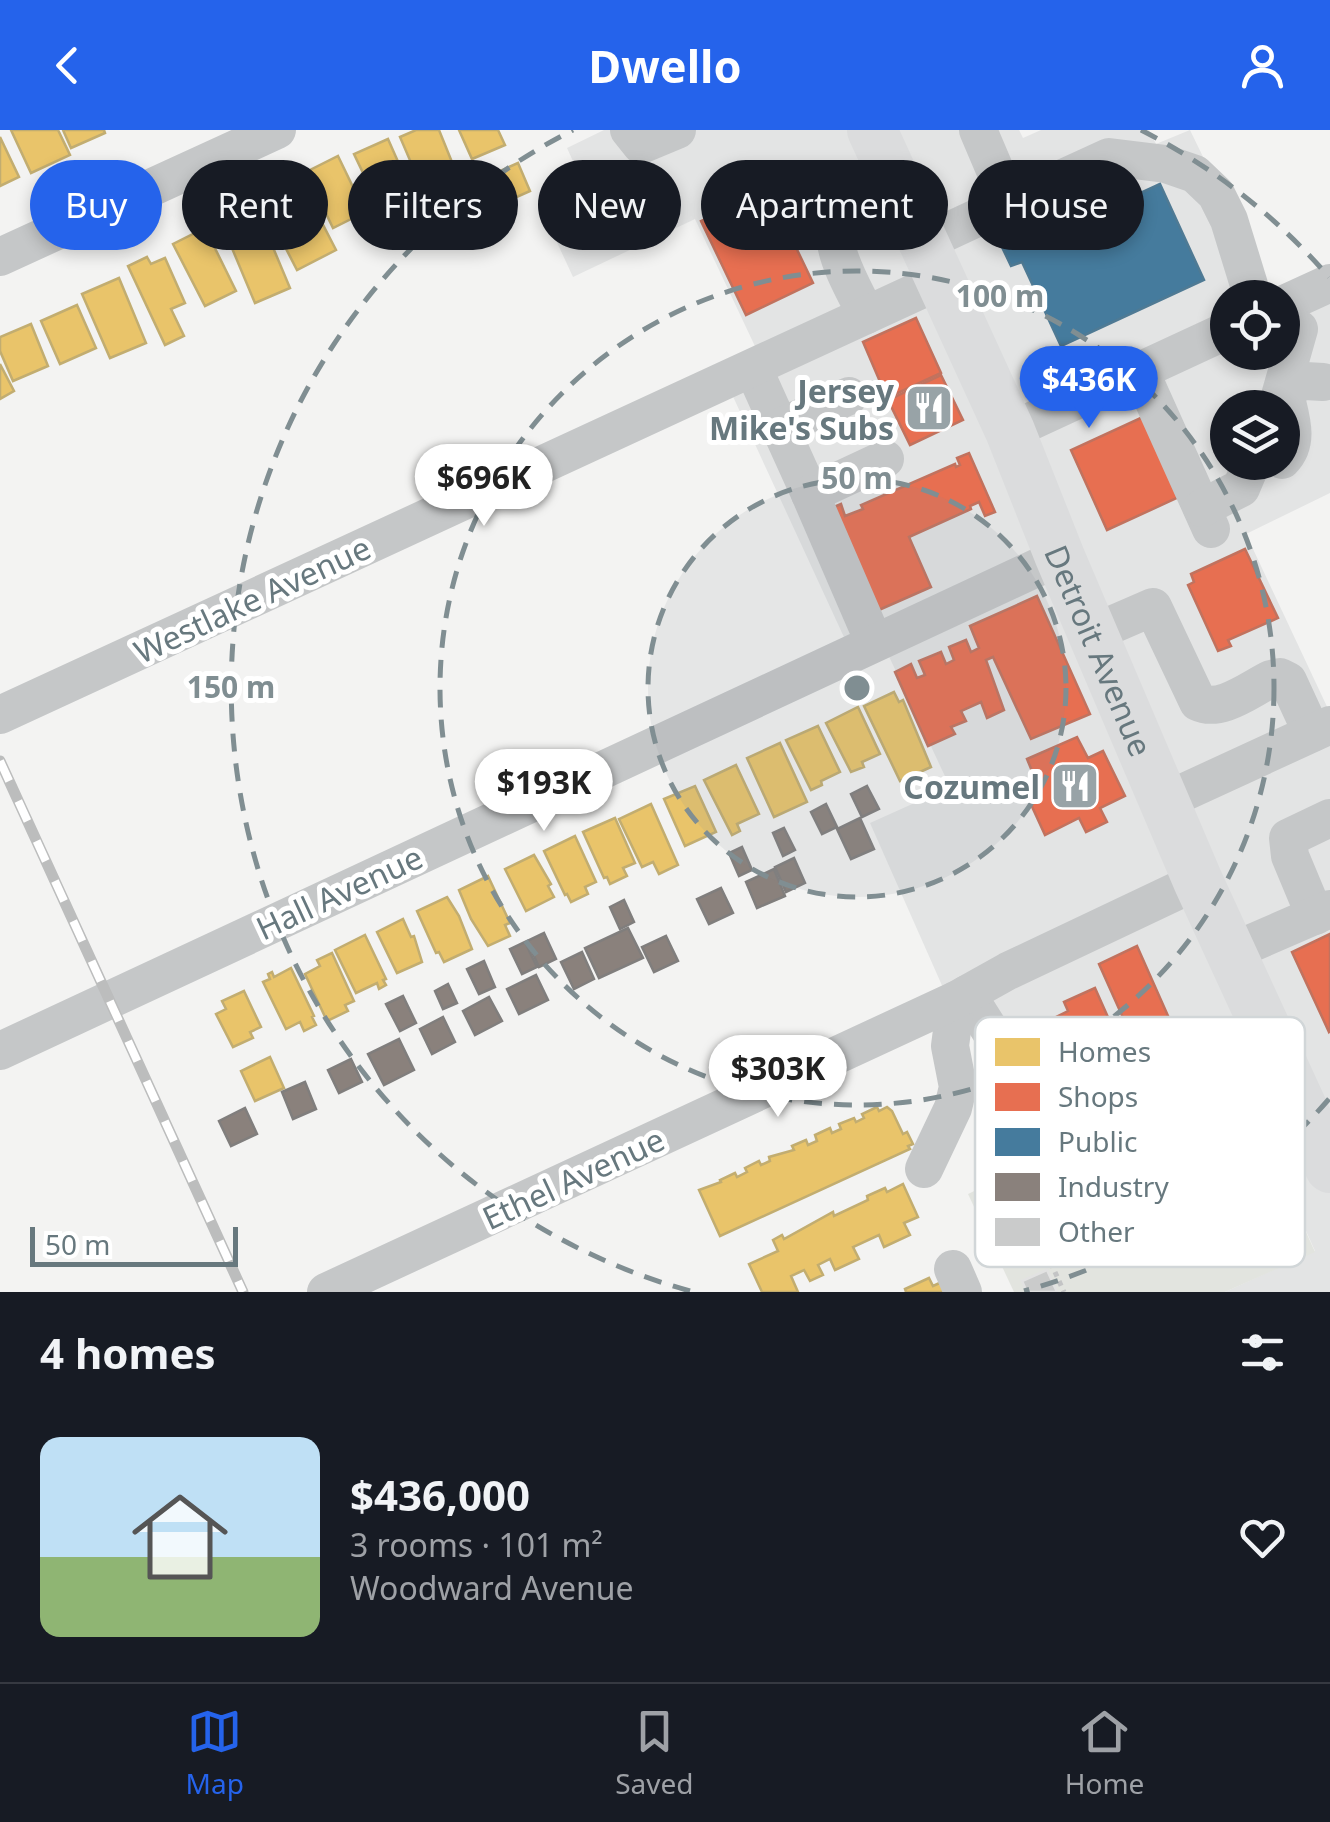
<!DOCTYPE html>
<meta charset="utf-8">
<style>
:root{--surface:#171b24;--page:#20242c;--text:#f1f3f6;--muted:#9ea1a6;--line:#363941;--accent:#2563eb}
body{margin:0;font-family:"Noto Sans",sans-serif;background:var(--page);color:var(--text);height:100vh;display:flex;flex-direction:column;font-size:38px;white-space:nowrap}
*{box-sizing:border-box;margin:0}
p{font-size:32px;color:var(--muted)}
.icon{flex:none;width:55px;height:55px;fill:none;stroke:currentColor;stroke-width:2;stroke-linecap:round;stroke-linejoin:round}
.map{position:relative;height:1162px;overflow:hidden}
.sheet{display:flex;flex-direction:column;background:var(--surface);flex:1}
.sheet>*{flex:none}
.top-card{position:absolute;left:30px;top:30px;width:1270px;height:90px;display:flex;gap:20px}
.buttons{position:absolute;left:1210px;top:150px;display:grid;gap:20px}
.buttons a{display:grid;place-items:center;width:90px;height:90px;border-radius:50%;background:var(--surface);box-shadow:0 5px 15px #0003;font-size:50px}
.scale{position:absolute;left:30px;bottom:25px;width:208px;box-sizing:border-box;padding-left:10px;border:5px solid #67787e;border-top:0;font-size:28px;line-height:35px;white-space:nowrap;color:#67787e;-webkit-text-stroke:8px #fff;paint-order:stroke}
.price{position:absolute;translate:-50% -85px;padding:0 22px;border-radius:35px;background:#fff;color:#222;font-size:32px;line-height:65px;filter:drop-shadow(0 2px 5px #0008)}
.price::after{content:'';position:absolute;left:50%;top:60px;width:30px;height:22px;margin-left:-15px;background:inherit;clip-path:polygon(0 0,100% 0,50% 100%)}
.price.selected{background:var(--accent);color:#fff}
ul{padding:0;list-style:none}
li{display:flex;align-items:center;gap:30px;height:250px;padding:0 40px}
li+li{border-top:2px solid var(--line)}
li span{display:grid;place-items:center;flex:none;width:280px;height:200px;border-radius:20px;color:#555}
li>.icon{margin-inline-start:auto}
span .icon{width:120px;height:120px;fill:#fffc;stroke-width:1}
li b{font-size:42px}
h2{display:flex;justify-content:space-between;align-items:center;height:120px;padding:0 40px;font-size:42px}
.tag{padding:0 35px;border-radius:45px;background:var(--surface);box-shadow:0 5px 15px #0003;font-size:35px;line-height:90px}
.tag.selected{background:var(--accent);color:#fff}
header{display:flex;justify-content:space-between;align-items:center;height:130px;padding:0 40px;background:var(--accent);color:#fff;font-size:45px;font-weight:700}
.tabs{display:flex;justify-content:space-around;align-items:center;height:140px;border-top:2px solid var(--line);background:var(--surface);font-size:28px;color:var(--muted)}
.tabs a{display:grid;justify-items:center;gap:5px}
.tabs .selected{color:var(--accent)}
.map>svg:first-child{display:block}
</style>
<header><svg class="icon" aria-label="back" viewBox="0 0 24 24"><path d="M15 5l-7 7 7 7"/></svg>Dwello<svg class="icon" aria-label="person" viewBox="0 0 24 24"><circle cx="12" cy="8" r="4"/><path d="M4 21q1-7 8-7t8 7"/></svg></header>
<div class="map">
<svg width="1330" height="1162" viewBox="0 0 1330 1162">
<rect width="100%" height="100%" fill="#f3f3f2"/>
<path fill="#e3e4e4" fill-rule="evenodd" d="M 604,0 L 1019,0 L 1023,8 L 1041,0 L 1149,0 L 1156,14 L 1190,0 L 1271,167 L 1228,168 L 1228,222 L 1282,222 L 1330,147 L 1330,363 L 1246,404 L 1330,583 L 1330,1162 L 1225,1162 L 1315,1121 L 1233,938 L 1041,1029 L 963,859 L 948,869 L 870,693 L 950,657 L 879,505 L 849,518 L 724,247 L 761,229 L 695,89 L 573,147 L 548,93 L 592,73 L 567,18 ZM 1228,278 L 1282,278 L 1282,332 L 1228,332 Z"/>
<polygon fill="#e2e4df" points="1233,938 1315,1122 1225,1162 1014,1162 968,1064"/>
<g fill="#e9c46a" stroke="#c2ad70" stroke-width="2.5">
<polygon points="11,0 58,0 70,25 31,43"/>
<polygon points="63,0 104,0 105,3 71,18"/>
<polygon points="416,0 439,0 456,42 421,56 400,7"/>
<polygon points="459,0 498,0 505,15 472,29"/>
<polygon points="0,7 19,47 0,56"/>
<polygon points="388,9 407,52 374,66 354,24"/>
<polygon points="338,26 365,82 333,98 306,42"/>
<polygon points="518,33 530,61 501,74 489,46"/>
<polygon points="303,56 336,120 297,140 264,76"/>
<polygon points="256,77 290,158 255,173 221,92"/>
<polygon points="205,98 236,161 205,176 173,114"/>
<polygon points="147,127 151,134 165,128 185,173 171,179 184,206 165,215 128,136"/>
<polygon points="119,148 146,213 110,228 82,164"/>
<polygon points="77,175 96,218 60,234 41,191"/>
<polygon points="31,194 48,236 13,251 0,221 0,207"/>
<polygon points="0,234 14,261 0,269"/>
<polygon points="894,562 899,572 903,570 931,637 900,651 864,576"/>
<polygon points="858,577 880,624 862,632 864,637 851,642 826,593"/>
<polygon points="818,596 840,642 821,651 822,655 811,660 786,610"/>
<polygon points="780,613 807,672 774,687 747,628"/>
<polygon points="736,635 759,684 737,694 740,701 732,705 704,650"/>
<polygon points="695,656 716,702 685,716 664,669"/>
<polygon points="651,674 678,735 659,744 653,732 642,737 619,689"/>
<polygon points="615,688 635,733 623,738 627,746 610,754 607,747 604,748 583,702"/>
<polygon points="575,706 596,752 585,757 588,764 571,772 567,764 565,765 544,721"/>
<polygon points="534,725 551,754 548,756 554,767 526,781 505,739"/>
<polygon points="488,746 510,793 505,795 510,806 488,816 471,789 459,760"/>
<polygon points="447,767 459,786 472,819 444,832 439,822 436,823 417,781"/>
<polygon points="403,789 411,807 414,806 422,832 397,843 377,802"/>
<polygon points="365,805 386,849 383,850 386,855 379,859 377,853 356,863 335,820"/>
<polygon points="332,823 354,871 345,875 348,881 327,891 305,844 320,836 317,830"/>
<polygon points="291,838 314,886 312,887 316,895 304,901 300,892 286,899 263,852 270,849 268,844 272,842 274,847"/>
<polygon points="244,861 261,897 250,902 253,908 233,917 216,884 226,879 222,871"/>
<polygon points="270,927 284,958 255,971 241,941"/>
<polygon points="877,977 879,981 887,977 892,981 903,1004 907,1002 913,1014 908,1016 910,1019 720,1106 699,1060 721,1052 720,1050 735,1043 737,1047 747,1042 745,1038 759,1031 761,1035 770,1031 769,1027 794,1020 792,1016 806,1010 808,1015 817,1011 815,1005 830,998 832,1003 841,999 839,994 854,988 856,992 864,988 862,984"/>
<polygon points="903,1054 918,1087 904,1093 910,1105 884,1117 879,1105 853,1117 859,1129 835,1140 830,1129 818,1135 823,1145 810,1151 804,1140 791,1146 798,1162 762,1162 749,1134 778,1121 773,1110 782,1105 784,1109 833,1082 834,1086 868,1070 867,1066 885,1058 887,1062"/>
<polygon points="929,1148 933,1156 946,1150 952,1162 906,1162 905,1159"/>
</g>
<g fill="#e76f51" stroke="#c1725e" stroke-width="2.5">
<polygon points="768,59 813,153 746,185 701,91"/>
<polygon points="916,188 941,243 887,268 863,212"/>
<polygon points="941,245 963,290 910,315 888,270"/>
<polygon points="1143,287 1179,367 1107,400 1071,320"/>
<polygon points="969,323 995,382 985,386 979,372 970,376 971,379 909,407 931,457 872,483 827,380 841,374 845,386 863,379 861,375 955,334 956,337 960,335 957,328"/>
<polygon points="1245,419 1278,488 1228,510 1231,516 1218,521 1188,455 1194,452 1191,444"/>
<polygon points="1037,466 1090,584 1031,609 993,527 986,530 1004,580 987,588 981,572 961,581 966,591 951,597 955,604 928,616 895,542 911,534 917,548 925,545 919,531 941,522 946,534 954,530 949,517 966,510 971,522 979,518 970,496"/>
<polygon points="1077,607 1088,628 1103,621 1125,666 1100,678 1107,692 1086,702 1079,688 1045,705 1024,659 1037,653 1027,629"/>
<polygon points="1330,804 1330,901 1329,902 1292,822"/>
<polygon points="1137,816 1192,940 1154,957 1099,834"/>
<polygon points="1095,858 1119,912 1074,935 1066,918 1046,927 1039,912 1034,914 1028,901 1068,881 1064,872"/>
</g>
<polygon fill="#457b9d" stroke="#4f7a94" stroke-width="2.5" points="1160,54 1204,150 1061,216 1022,132 1011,136 1002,117 1026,106 1030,114"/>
<g fill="#8a817c" stroke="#807e7d" stroke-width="2.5">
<polygon points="867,656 879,679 862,687 851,664"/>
<polygon points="826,674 837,697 822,704 811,682"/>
<polygon points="860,688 874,719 851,729 837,699"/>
<polygon points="784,698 795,720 783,726 773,703"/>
<polygon points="742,717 752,740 739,746 729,723"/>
<polygon points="794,728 805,753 786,762 775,737"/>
<polygon points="774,739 785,766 757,778 746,752"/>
<polygon points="721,758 733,783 709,794 697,769"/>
<polygon points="624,770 634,792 620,799 610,777"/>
<polygon points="628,798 643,828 599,848 585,818"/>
<polygon points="544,803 556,829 539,837 527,811"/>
<polygon points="666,806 678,831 654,842 642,817"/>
<polygon points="525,812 537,837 522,844 510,819"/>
<polygon points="582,822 594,849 574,859 561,832"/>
<polygon points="484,831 495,857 479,864 467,839"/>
<polygon points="536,845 548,870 519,884 507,859"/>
<polygon points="448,854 457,873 443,879 435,861"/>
<polygon points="403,866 416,893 400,901 386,874"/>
<polygon points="489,867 502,891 475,905 463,881"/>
<polygon points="443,887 455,912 432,924 420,899"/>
<polygon points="399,909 414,940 384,955 368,924"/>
<polygon points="351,929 362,952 339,963 328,940"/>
<polygon points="305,952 316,979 293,989 282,962"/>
<polygon points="245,978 257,1004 231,1016 219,991"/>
</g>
<polygon fill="#cacbcb" stroke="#e2e2e2" stroke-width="2.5" points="1047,1140 1057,1162 1027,1162 1022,1151"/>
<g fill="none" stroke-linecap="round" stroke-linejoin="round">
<polyline stroke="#c3c4c5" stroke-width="5" stroke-dasharray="5 5" stroke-linecap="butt" points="1045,1055 1034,1063 1027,1080 1064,1162"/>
<g stroke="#c5c7c8" stroke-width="38">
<polyline points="629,0 641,15 677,0"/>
<polyline points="1009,73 1109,27 1166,34 1195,44 1216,64 1229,90 1253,168"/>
<polyline points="923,113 1009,73 978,0"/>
<polyline points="0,127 277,0"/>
<polyline points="1282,175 1330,153"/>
<path d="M 866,185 C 852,153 813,98 852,71 C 864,62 880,55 894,48"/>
<polyline points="753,238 810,364 885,329"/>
<polyline points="1140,241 1211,399"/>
<polyline points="1278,273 1299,199"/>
<polyline points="780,297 849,266"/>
<polyline points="1010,301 1228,200"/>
<path d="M 1282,330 C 1302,310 1288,282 1284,258 L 1305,251 L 1323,252"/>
<polyline points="810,364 874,512"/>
<polyline points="1202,378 1241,358 1252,332"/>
<path d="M 1093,503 L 1153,477 L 1198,572 C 1221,583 1250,559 1271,549 L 1280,547 L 1288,551 L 1312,603"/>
<polyline points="0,585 940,151"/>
<polyline points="1165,671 1330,595"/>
<polyline points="1315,786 1290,726 1288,708 1330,688"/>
<polyline points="1231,822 1330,779"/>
<polyline points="967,864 1040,980 1135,935"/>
<polyline points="0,921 1060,427"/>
<polyline points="924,1039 953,978 958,957 950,916 956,870"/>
<polyline points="953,1139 963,1162"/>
<polyline points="326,1162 956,870 1008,841 1198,751"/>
</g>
<path stroke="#dbdcdd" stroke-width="50" id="s1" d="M 872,0 L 1010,301 L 1060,427 L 1198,751 L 1330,1038"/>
<g stroke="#bcbdbd" stroke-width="11">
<polyline id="rail" points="0,631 243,1162"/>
</g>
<use href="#rail" stroke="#fff" stroke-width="8" stroke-dasharray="22" stroke-linecap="butt"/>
</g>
<circle cx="857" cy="558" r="209" fill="#808e92" fill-opacity=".12"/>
<g fill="none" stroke="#808e92" stroke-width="5" stroke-dasharray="18 12">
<circle cx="857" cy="558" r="209"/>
<circle cx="857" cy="558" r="417"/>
<path d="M1329 969A626 626 0 0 1 1024 1161M690 1161A626 626 0 0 1 573 0M1141 0A626 626 0 0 1 1329 147"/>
</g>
<defs>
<g id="restaurant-square" transform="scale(2.5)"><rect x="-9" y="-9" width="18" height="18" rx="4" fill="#98a3a7" stroke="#fff"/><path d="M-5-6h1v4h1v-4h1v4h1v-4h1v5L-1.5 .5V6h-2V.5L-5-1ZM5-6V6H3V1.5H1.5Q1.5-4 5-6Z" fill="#fff"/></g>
</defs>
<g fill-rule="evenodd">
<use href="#restaurant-square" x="929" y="278"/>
<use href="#restaurant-square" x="1075" y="656"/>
</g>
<g text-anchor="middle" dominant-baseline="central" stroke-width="10" stroke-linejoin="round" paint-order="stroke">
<g font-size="32" font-weight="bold" fill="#67787e" stroke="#fff" text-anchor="end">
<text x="894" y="260">Jersey<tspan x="894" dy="37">Mike's Subs</tspan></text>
<text x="1040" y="656">Cozumel</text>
</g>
<g font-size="32" fill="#67787e" stroke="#fff">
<text transform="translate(252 469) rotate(-25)">Westlake Avenue</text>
<text stroke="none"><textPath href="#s1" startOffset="568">Detroit Avenue</textPath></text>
<text transform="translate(339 762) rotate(-25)">Hall Avenue</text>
<text transform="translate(573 1048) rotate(-25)">Ethel Avenue</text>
</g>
</g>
<rect x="975" y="887" width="330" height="250" rx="15" fill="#fff" stroke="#d1d6d8" stroke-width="2.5"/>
<rect x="995" y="908" width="45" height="28" fill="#e9c46a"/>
<rect x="995" y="953" width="45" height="28" fill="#e76f51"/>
<rect x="995" y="998" width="45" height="28" fill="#457b9d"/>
<rect x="995" y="1043" width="45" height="28" fill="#8a817c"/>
<rect x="995" y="1088" width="45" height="28" fill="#cacbcb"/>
<g font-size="28" fill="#67787e">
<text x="1058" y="932">Homes</text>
<text x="1058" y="977">Shops</text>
<text x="1058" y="1022">Public</text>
<text x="1058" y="1067">Industry</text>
<text x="1058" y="1112">Other</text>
</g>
<circle cx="857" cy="558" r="15" fill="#808e92" stroke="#fff" stroke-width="5"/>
<g font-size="30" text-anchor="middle" font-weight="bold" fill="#808e92" stroke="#fff" stroke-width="10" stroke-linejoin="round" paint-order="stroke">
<text x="1000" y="177">100 m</text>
<text x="857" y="359">50 m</text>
<text x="231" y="568">150 m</text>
</g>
</svg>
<div class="buttons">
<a><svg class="icon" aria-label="locate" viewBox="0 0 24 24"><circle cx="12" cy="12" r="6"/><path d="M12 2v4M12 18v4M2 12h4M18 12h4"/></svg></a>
<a><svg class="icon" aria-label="layers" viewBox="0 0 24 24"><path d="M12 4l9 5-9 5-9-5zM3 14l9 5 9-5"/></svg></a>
</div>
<div class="scale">50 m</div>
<b class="price selected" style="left:1089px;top:301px">$436K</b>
<b class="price" style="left:484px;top:399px">$696K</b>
<b class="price" style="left:544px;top:704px">$193K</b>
<b class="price" style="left:778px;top:990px">$303K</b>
<div class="top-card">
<a class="tag selected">Buy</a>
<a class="tag">Rent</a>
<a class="tag">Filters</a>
<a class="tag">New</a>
<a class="tag">Apartment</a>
<a class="tag">House</a>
</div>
</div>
<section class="sheet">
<h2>4 homes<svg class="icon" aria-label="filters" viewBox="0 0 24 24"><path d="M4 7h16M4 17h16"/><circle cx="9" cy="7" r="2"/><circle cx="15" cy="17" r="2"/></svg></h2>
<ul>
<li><span style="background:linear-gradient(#bfe0f5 60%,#8fb573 0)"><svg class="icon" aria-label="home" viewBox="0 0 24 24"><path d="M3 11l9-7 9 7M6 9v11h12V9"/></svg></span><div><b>$436,000</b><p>3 rooms · 101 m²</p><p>Woodward Avenue</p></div><svg class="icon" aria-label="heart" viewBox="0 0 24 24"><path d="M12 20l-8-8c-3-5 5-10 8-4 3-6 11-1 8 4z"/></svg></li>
</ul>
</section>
<nav class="tabs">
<a class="selected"><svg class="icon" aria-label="map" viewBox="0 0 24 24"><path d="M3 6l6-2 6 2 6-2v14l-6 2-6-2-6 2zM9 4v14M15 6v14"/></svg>Map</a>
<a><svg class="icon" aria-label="saved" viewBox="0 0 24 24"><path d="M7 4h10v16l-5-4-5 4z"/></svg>Saved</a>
<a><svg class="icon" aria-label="home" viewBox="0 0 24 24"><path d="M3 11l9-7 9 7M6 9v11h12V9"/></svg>Home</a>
</nav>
